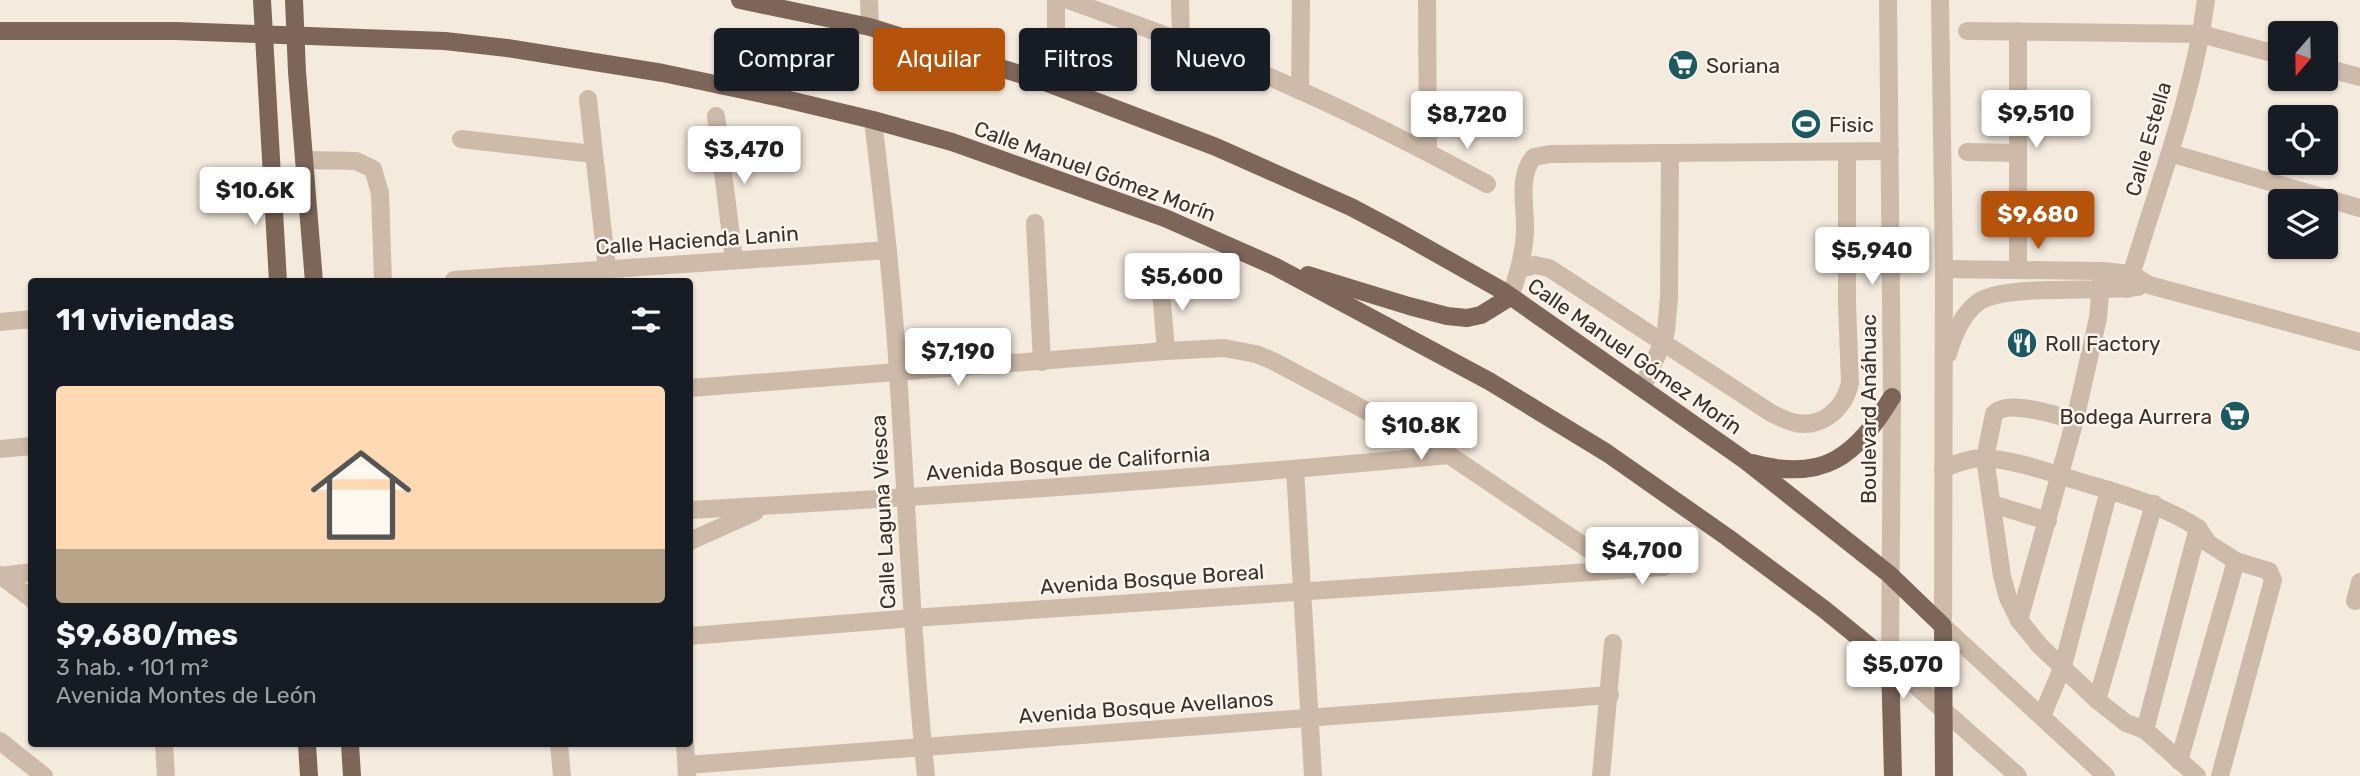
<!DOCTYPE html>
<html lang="es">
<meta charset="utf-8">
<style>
:root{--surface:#171b24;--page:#242831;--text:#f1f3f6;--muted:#9ea1a6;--accent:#b45309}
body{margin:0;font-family:Rubik,sans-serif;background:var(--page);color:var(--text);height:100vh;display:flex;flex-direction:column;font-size:26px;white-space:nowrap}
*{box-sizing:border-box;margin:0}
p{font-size:23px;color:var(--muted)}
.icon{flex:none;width:38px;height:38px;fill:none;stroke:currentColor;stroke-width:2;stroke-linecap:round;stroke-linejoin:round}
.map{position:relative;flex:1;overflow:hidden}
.sheet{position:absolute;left:28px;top:278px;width:665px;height:469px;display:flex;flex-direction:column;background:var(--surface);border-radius:7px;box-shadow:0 2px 5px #0004}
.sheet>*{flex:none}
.hud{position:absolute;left:714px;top:28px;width:665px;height:63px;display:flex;gap:14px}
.needle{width:46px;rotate:200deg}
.tools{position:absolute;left:2268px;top:21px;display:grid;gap:14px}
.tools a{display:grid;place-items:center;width:70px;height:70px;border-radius:7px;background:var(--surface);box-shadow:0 2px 5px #0004;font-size:35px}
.price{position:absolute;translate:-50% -60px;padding:0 16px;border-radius:7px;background:#fff;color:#222;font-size:23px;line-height:46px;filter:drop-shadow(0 2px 4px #0008)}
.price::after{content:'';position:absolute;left:50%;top:42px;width:21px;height:16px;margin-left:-10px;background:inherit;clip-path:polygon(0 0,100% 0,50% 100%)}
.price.on{background:var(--accent);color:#fff}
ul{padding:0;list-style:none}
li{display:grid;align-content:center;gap:14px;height:371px;padding:0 28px}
li span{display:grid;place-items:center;height:217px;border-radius:7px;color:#555}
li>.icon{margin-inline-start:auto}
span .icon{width:126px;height:126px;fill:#fffc;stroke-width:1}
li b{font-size:30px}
h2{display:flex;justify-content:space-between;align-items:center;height:84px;padding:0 28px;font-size:30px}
.pill{padding:0 24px;border-radius:7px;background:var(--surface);box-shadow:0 2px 5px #0004;font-size:24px;line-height:63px}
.pill.on{background:var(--accent);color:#fff}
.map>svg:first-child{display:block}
</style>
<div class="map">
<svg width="2360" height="776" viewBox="0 0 2360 776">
<rect width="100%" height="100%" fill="#f4eade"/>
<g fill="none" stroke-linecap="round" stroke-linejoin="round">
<g stroke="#cebaa9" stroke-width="18">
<polyline points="869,0 870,27"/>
<path d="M 1068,0 C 1146,28 1225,56 1301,91 C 1364,119 1426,151 1487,184"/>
<polyline points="1180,0 1181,41"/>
<polyline points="1427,0 1428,152"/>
<polyline points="1888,0 1892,397 1890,663 2018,776"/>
<polyline points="1940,0 1944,269 1943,626 2106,776"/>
<polyline points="1967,31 2201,34 2280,55"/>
<polyline points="2018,31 2018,270"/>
<polyline points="1056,40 1056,0"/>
<polyline points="2326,68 2360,77"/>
<polyline points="1300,91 1301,0"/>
<polyline points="588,99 607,269"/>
<polyline points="716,116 734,260"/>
<path d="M 873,120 C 883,204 893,288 898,373 C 907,508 912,642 926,776"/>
<polyline points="461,139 593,154"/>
<polyline points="1967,152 2017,153"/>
<polyline points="2170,153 2360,208"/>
<polyline points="304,160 356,161 373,169 380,193 383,282"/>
<polyline points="1035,223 1042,362"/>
<path d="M 1520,269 L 1535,265 L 1549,268 L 1771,413 C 1777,416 1785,420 1792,422 C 1820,430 1844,410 1850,383 L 1847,304 L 1847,152"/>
<polyline points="1944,269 2102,271 2131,274 2149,285 2360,342"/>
<polyline points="1160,278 1166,351"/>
<polyline points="454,280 888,250"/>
<path d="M 2127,289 C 2155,193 2193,99 2206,0"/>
<path d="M 1510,297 C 1518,275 1524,255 1525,232 C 1526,209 1517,175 1534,157 L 1550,154 L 1890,151"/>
<polyline points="0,322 32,319"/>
<path d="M 1948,354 C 1954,335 1961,316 1977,303 C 2001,283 2103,293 2138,287"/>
<polyline points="690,388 1166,351 1224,348 1256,354 1273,361 1449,455 1618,569"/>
<polyline points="1642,388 1663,342 1666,331 1669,297 1670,154"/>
<polyline points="0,449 32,446"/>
<polyline points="1295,469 1313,776"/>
<path d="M 1943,469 C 1956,463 1969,458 1984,458 C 2016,460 2048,472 2078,481 C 2120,494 2161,504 2198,528 L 2145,730 L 2126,723 L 2097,700 L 2040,646 L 2019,620 L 2008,598 L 2002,576 L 1985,458 L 1994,414 C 2007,398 2057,416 2075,420"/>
<polyline points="1992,504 2048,521"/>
<path d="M 690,510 C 943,496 1196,479 1449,455"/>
<polyline points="690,541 755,512"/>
<polyline points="0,575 32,599"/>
<polyline points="1,576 32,572"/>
<polyline points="2355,601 2360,582"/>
<polyline points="2019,620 2075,420 2098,318 2102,271"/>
<polyline points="690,636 913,618 1664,567"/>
<polyline points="2097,700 2154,504"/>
<polyline points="2042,716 2063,666 2109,490"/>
<polyline points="2145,730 2197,776"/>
<polyline points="0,741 44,776"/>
<polyline points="164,744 166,776"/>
<polyline points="559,744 562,776"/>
<polyline points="685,744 687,776"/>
<polyline points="2179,761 2236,561 2208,543 2198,528"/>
<polyline points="687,765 1610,695"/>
<polyline points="1601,776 1613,643"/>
<polyline points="2220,776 2273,580 2269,571 2236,561"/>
</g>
<g stroke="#7d6659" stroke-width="18">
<polyline points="262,0 278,282"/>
<polyline points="294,0 297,72 314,282"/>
<polyline points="740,0 870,27 1045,82 1216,147 1351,207 1402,234 1503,291 1746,461 1889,574 1943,626 1944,776"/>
<polyline points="0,31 176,31 445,41 507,48 663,73 781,98 873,120 952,142 1165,218 1274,266 1489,381 1607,453 1727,537 1825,610 1890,663 1893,776"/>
<polyline points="1308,275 1409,306 1447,316 1467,318 1481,315 1510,297"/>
<path d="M 1752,463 C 1824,483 1856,456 1892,397"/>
<polyline points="307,744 309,776"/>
<polyline points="350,744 352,776"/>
</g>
</g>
<defs>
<g id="supermarket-disc" transform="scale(1.575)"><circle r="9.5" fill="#1b5a60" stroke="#fbf4ec"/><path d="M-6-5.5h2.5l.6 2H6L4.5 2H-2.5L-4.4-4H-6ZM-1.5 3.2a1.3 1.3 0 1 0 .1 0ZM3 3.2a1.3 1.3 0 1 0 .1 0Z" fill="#fff"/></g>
<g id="stadium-disc" transform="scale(1.575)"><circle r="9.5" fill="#1b5a60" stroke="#fbf4ec"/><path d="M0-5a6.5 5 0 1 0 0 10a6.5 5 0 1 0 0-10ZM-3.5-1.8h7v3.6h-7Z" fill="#fff"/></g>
<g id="restaurant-disc" transform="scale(1.575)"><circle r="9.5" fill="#1b5a60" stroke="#fbf4ec"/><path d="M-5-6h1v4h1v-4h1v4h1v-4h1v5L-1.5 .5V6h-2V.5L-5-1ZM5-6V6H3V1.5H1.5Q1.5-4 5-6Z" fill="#fff"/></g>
</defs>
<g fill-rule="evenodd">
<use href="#supermarket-disc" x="1683" y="65"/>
<use href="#stadium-disc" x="1806" y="124"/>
<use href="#restaurant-disc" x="2022" y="343"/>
<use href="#supermarket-disc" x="2235" y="416"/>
</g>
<g text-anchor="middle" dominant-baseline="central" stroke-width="5" stroke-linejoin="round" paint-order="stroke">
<g font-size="21" fill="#3b2f29" stroke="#fbf4ec" text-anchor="start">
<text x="1706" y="65">Soriana</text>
<text x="1829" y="124">Fisic</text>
<text x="2045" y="343">Roll Factory</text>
<text x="2212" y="416" text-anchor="end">Bodega Aurrera</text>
</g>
<g font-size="21" fill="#3b2f29" stroke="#fbf4ec">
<text transform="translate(2148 139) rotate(-74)">Calle Estella</text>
<text transform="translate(1095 171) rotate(20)">Calle Manuel Gómez Morín</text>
<text transform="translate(697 240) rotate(-4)">Calle Hacienda Lanin</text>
<text transform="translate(1635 356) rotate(35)">Calle Manuel Gómez Morín</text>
<text transform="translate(1868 409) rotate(-90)">Boulevard Anáhuac</text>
<text transform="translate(1068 463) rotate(-4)">Avenida Bosque de California</text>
<text transform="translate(883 512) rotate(-93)">Calle Laguna Viesca</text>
<text transform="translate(1152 579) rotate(-4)">Avenida Bosque Boreal</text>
<text transform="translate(1146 707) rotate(-4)">Avenida Bosque Avellanos</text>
</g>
</g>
</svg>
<div class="tools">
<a><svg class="needle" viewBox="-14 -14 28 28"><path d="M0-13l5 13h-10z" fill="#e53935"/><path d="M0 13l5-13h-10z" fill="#9ea1a6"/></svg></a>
<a><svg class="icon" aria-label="locate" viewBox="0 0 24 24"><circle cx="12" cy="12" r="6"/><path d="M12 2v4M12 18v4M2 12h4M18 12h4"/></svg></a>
<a><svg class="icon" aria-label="layers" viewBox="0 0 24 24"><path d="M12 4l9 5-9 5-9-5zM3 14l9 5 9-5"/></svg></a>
</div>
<b class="price" style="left:2036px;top:150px">$9,510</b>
<b class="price" style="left:1467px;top:151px">$8,720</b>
<b class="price" style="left:744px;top:186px">$3,470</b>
<b class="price" style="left:255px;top:227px">$10.6K</b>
<b class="price on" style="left:2038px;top:251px">$9,680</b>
<b class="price" style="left:1872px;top:287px">$5,940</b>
<b class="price" style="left:1182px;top:313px">$5,600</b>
<b class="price" style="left:958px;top:388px">$7,190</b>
<b class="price" style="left:1421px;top:462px">$10.8K</b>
<b class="price" style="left:1642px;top:587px">$4,700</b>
<b class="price" style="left:1903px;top:701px">$5,070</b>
<div class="hud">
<a class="pill">Comprar</a>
<a class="pill on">Alquilar</a>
<a class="pill">Filtros</a>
<a class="pill">Nuevo</a>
</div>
<section class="sheet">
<h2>11 viviendas<svg class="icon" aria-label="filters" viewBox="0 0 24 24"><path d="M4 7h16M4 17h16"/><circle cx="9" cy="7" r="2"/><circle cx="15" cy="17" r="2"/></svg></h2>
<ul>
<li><span style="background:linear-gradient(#ffd9b3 75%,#b9a48a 0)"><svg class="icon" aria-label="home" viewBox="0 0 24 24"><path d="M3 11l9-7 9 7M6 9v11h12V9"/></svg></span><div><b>$9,680/mes</b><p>3 hab. · 101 m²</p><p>Avenida Montes de León</p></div></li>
</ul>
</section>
</div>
